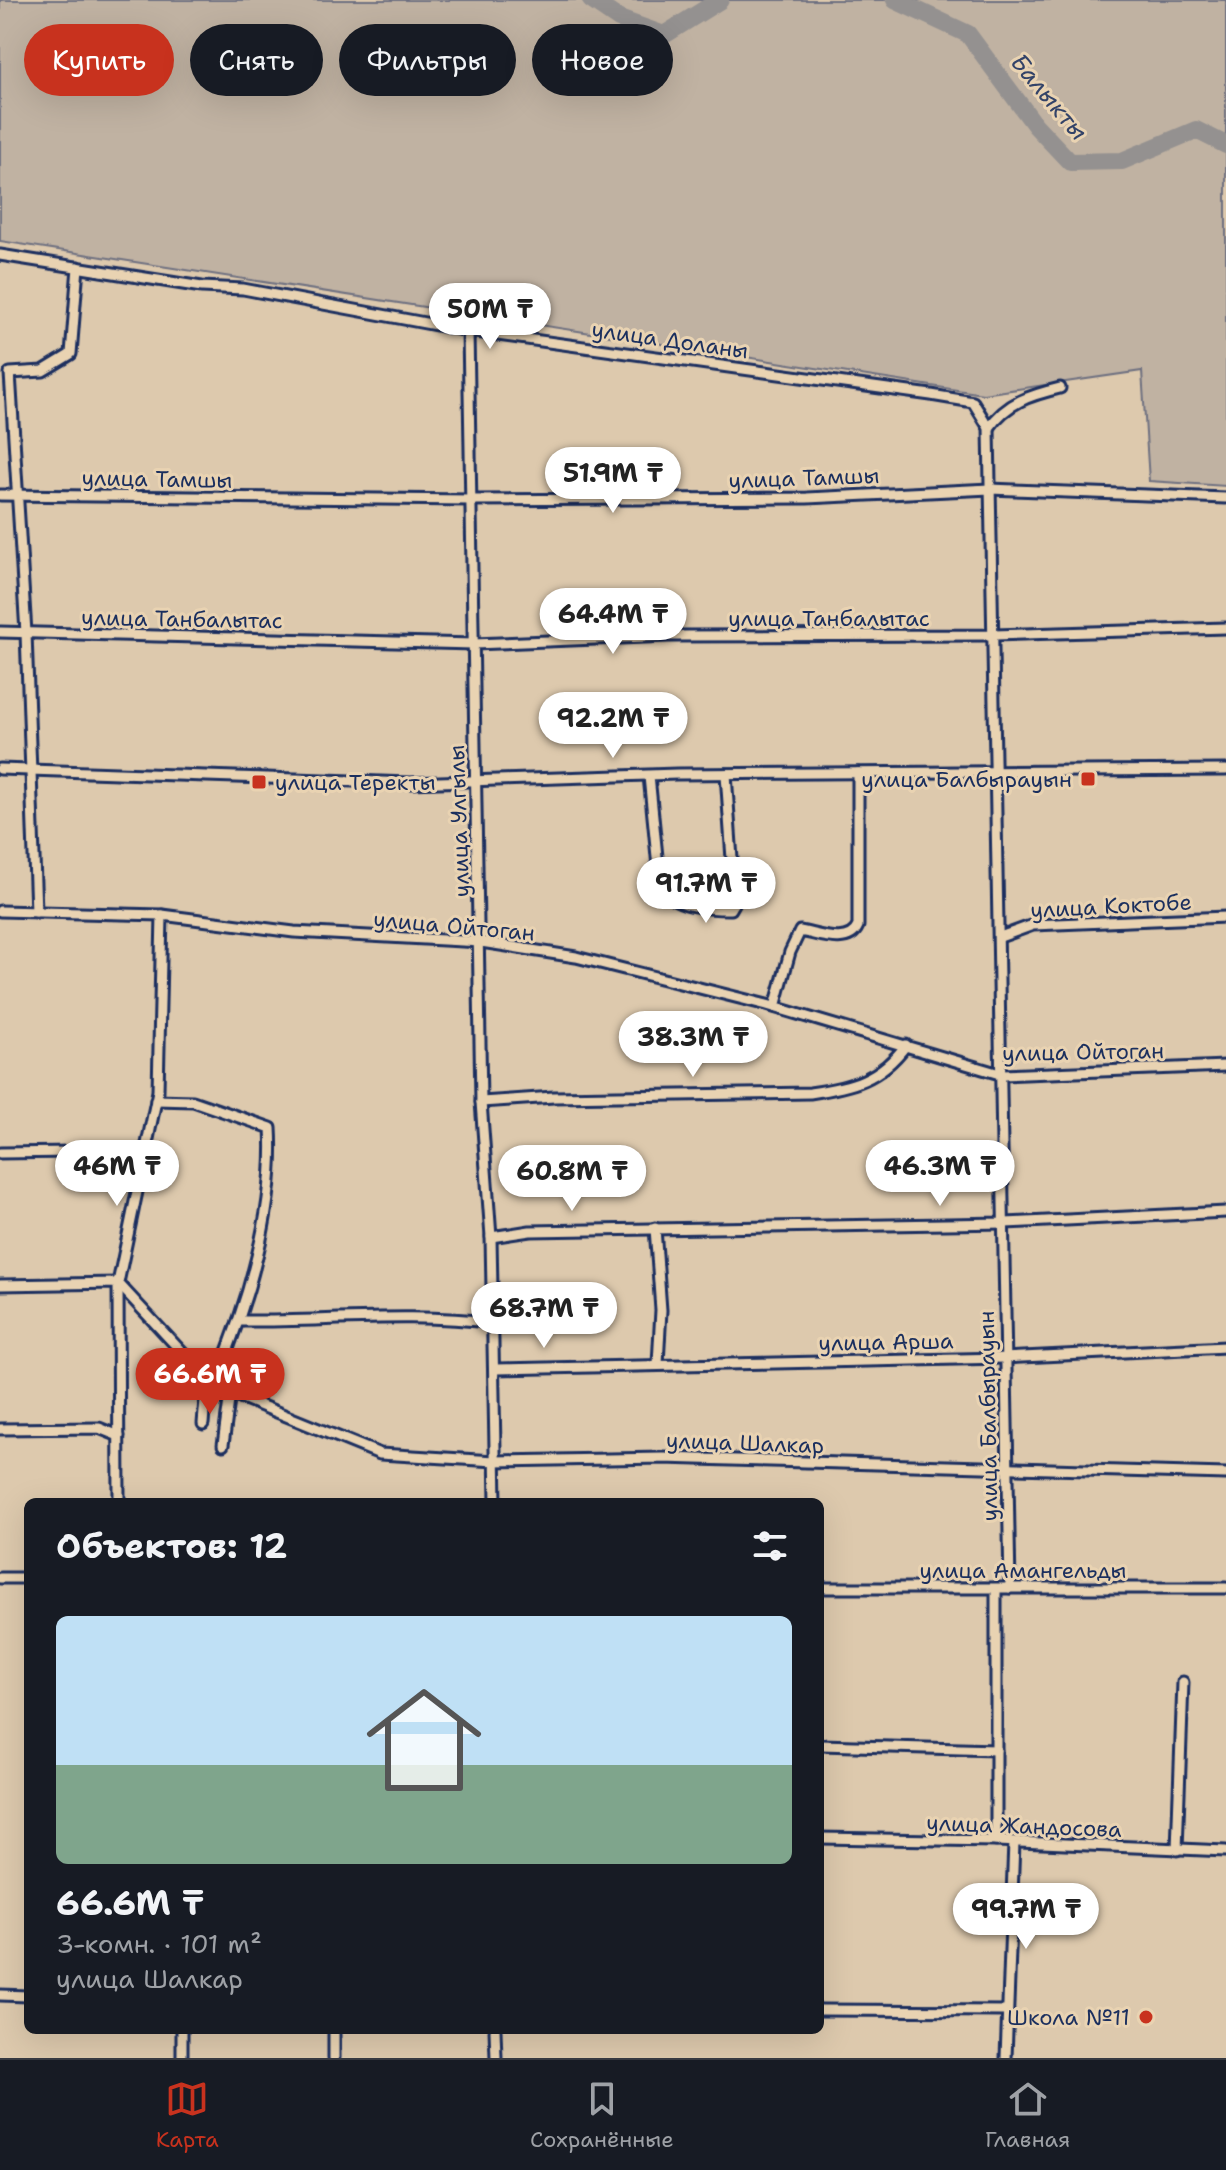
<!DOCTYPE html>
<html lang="ru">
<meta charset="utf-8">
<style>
:root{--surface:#171b24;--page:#242831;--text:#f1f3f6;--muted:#9ea1a6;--line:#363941;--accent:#c8321e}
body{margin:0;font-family:"Shantell Sans",sans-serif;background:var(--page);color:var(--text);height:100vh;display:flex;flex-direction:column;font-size:30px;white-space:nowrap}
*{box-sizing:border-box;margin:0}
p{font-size:26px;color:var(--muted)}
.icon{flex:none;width:44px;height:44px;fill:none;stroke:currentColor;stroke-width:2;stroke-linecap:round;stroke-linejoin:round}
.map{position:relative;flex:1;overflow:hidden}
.side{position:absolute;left:24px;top:1498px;width:800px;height:536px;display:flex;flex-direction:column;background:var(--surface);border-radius:12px;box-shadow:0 8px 32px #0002}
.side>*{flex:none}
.banner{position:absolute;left:24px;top:24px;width:800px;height:72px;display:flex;gap:16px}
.price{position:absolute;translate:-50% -68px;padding:0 18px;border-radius:28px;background:#fff;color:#222;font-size:26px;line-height:52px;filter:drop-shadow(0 2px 4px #0008)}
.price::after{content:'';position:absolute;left:50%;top:48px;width:24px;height:18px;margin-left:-12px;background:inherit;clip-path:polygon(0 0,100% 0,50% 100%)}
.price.on{background:var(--accent);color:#fff}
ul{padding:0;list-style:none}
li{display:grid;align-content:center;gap:16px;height:424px;padding:0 32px}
li span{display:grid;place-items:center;height:248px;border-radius:12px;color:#555}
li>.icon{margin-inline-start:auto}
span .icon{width:144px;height:144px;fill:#fffc;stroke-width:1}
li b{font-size:34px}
h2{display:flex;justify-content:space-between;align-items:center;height:96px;padding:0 32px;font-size:34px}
.tag{padding:0 28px;border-radius:36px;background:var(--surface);box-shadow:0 8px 32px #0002;font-size:28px;line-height:72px}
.tag.on{background:var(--accent);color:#fff}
.dock{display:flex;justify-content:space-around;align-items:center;height:112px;border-top:2px solid var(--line);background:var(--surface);font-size:22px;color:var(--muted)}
.dock a{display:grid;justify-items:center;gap:4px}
.dock .on{color:var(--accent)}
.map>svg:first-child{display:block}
</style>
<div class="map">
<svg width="1226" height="2058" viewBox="0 0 1226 2058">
<rect width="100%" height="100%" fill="#ddc9ad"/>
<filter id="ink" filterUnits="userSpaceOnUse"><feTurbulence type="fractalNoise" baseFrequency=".0125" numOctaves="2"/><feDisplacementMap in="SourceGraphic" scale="16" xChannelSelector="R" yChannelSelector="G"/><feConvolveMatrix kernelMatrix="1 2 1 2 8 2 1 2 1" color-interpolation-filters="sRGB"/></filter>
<g filter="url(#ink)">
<polygon fill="#c0b2a2" stroke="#6e7080" stroke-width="2" points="0,0 1226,0 1226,486 1149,481 1142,371 983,394 0,241"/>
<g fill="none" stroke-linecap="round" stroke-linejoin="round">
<g stroke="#949190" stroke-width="18">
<polyline points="591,0 619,19 664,35 720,0"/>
<polyline points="895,0 968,34 1035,125 1070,162 1122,161 1196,130 1226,145"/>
</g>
<g stroke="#1b2f5e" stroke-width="15">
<g id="street">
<polyline points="0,255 202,287 243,289 468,331 931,395 973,402 989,428 1010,1588"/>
<polyline points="468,331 481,1102 491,1237 496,1502"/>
<path d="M 989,428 C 1007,402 1031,395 1060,388"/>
<polyline points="0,495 470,500 807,498 990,489 1226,498"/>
<polyline points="0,632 474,644 669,636 994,635 1226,628"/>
<polyline points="0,769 410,783 677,774 1226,770"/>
<path d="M 649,776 L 660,887 C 675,907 706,909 731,909 L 735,902 L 726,774"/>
<polyline points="0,911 162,915 294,932 481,942 576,957 767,1005 1003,1075 1226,1066"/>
<polyline points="36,912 26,633 10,373 43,371 71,354 78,267"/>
<polyline points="1000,937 1033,925 1226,917"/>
<path d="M 775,1007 L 790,952 L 800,931 C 818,934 849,947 858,926 L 858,773"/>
<path d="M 156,1100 L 193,1101 L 271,1128 C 276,1210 247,1306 215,1381"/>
<path d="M 481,1102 L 554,1097 L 810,1093 C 852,1087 880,1080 906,1045"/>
<polyline points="0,1153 145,1151"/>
<polyline points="655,1228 661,1310 658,1364"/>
<polyline points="491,1237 530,1231 1005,1223 1226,1212"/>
<polyline points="0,1285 118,1283 192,1363 230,1393 380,1454 495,1461 663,1458 1226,1474"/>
<path d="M 238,1321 C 324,1322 410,1312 494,1323"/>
<polyline points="496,1369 1004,1358 1226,1347"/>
<polyline points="203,1424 207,1374"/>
<polyline points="0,1429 99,1428 119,1436"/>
<polyline points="223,1445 230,1393"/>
<polyline points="119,1502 118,1283 158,1091 162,915"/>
<polyline points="0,1578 28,1578"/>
<polyline points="820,1588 1226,1588"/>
<polyline points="996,1589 996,1841"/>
<polyline points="820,1745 996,1750"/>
<polyline points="820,1838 996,1841 1226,1851"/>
<polyline points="1177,1850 1183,1682"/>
<polyline points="0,1995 28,1996"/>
<polyline points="820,2010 1007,2011"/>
<polyline points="334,2030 334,2058"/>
<polyline points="495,2030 496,2058"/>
<polyline points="182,2058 182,2030"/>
<polyline points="1006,2058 1014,1842"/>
</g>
</g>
<use href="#street" stroke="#e9d3b2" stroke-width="9"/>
</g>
</g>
<g fill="#c8321e" stroke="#e9d3b2" stroke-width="3">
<rect x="1080" y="771" width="16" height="16" rx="4"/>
<rect x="251" y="774" width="16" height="16" rx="4"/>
<circle cx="1146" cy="2017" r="8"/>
</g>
<g text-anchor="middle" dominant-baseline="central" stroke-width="6" stroke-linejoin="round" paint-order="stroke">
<g font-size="22" fill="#1b2f5e" stroke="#e9d3b2">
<text transform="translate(670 340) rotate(8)">улица Доланы</text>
<text transform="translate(804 478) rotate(-2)">улица Тамшы</text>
<text transform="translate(157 479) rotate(1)">улица Тамшы</text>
<text x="829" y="618">улица Танбалытас</text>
<text transform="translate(182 619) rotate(1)">улица Танбалытас</text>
<text transform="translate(459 821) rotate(-92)">улица Улгылы</text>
<text transform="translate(1111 906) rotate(-3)">улица Коктобе</text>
<text transform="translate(454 926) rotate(5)">улица Ойтоган</text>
<text transform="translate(1083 1052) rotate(-1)">улица Ойтоган</text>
<text transform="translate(886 1342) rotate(-1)">улица Арша</text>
<text transform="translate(988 1416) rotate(-91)">улица Балбырауын</text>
<text transform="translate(745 1443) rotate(2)">улица Шалкар</text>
<text x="1023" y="1570">улица Амангельды</text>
<text transform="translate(1024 1826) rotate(2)">улица Жандосова</text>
</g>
<g font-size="22" fill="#1b2f5e" stroke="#e9d3b2" text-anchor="end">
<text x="1072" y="779">улица Балбырауын</text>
<text x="275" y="782" text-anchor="start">улица Теректы</text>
<text x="1130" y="2017">Школа №11</text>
</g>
<g font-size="24" font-style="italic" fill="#334368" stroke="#e9d3b2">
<text transform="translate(1049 97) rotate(50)">Балыкты</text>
</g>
</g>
</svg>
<b class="price" style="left:490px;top:351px">50M ₸</b>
<b class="price" style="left:613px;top:515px">51.9M ₸</b>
<b class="price" style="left:613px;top:656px">64.4M ₸</b>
<b class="price" style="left:613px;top:760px">92.2M ₸</b>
<b class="price" style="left:706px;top:925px">91.7M ₸</b>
<b class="price" style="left:693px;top:1079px">38.3M ₸</b>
<b class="price" style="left:117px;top:1208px">46M ₸</b>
<b class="price" style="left:940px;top:1208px">46.3M ₸</b>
<b class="price" style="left:572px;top:1213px">60.8M ₸</b>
<b class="price" style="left:544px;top:1350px">68.7M ₸</b>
<b class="price on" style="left:210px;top:1416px">66.6M ₸</b>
<b class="price" style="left:1026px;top:1951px">99.7M ₸</b>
<div class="banner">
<a class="tag on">Купить</a>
<a class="tag">Снять</a>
<a class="tag">Фильтры</a>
<a class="tag">Новое</a>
</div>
<section class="side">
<h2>Объектов: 12<svg class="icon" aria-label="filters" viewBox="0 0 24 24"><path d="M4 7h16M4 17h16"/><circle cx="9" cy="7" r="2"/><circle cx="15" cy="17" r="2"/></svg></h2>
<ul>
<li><span style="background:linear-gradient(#bfe0f5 60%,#7fa58c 0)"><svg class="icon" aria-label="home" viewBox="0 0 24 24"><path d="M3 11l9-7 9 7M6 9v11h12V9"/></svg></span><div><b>66.6M ₸</b><p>3-комн. · 101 m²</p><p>улица Шалкар</p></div></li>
</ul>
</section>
</div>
<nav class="dock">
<a class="on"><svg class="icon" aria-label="map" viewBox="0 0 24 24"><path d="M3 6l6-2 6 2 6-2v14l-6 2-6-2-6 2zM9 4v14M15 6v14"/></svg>Карта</a>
<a><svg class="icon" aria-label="saved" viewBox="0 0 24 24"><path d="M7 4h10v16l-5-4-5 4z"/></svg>Сохранённые</a>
<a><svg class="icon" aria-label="home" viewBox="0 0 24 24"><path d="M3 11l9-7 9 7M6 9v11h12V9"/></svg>Главная</a>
</nav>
